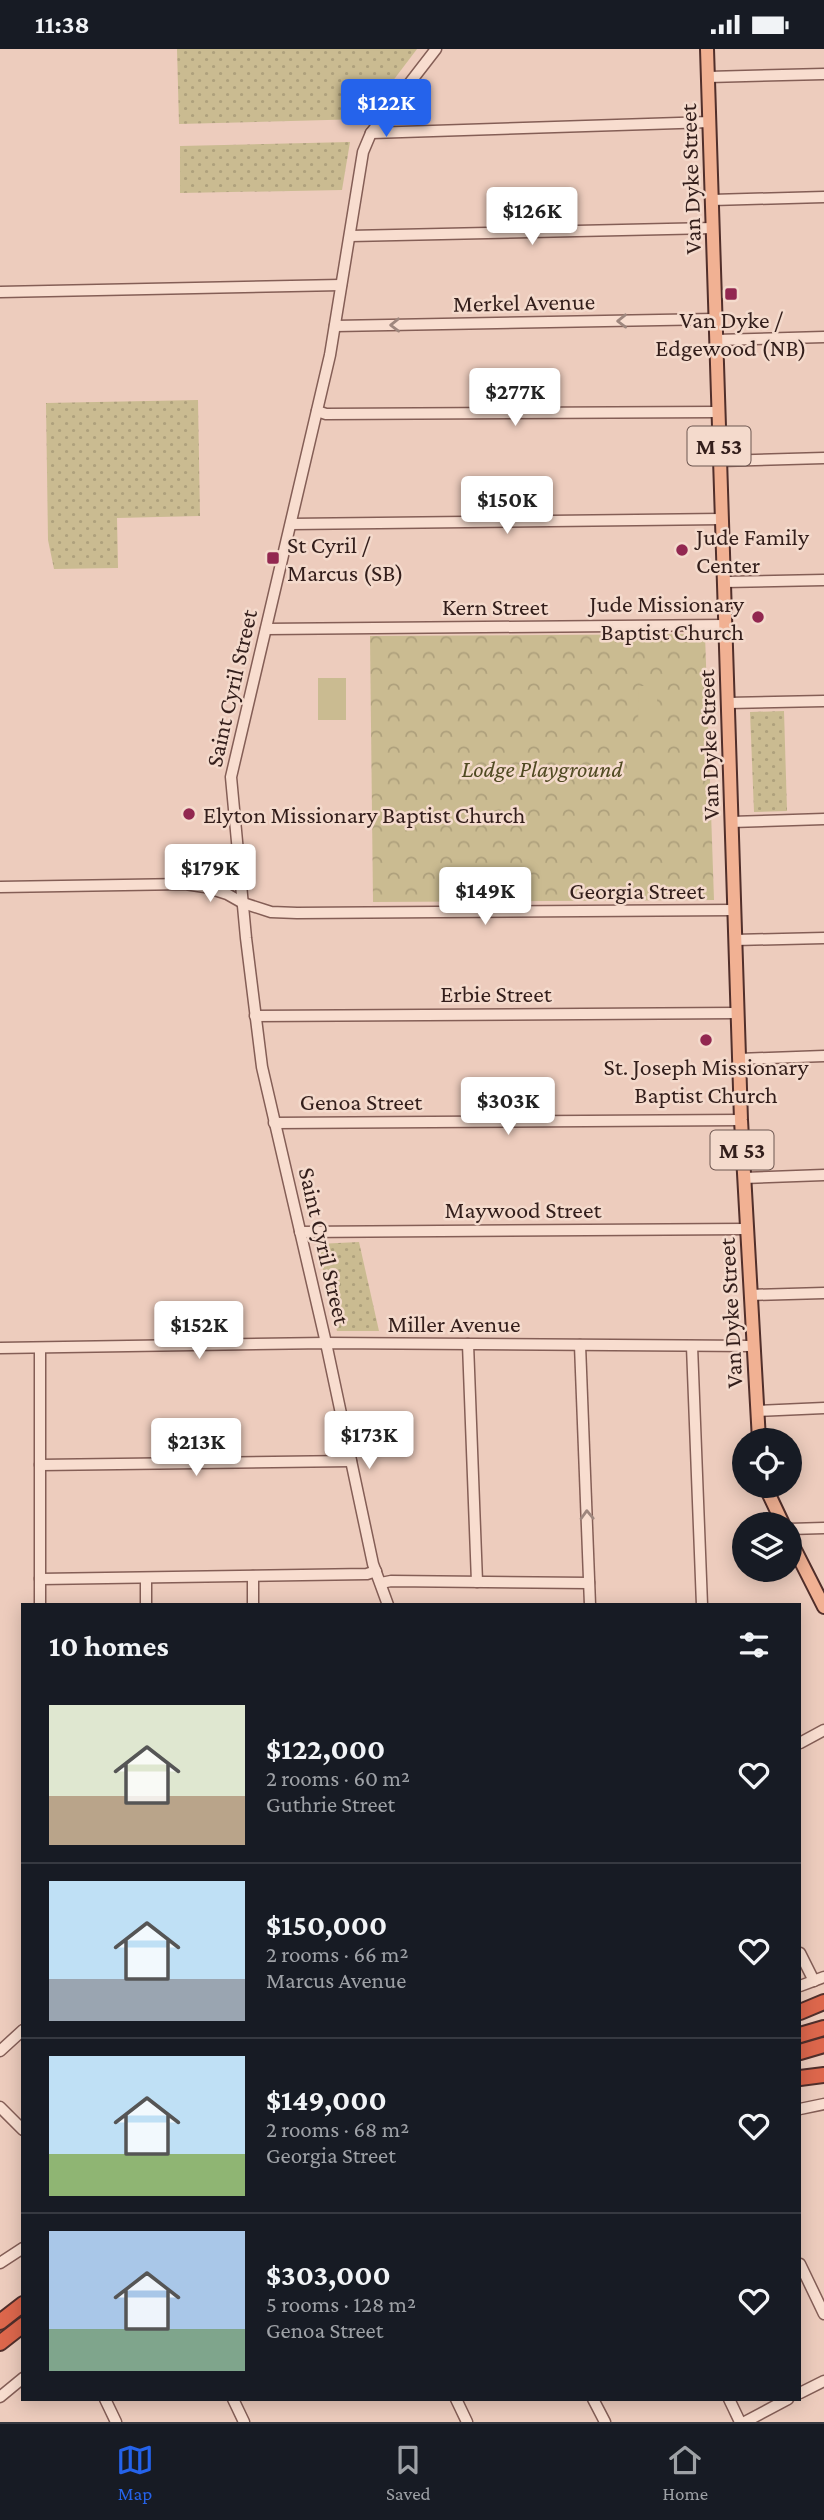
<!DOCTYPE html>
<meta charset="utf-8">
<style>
:root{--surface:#171b24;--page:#242831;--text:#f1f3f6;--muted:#9ea1a6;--line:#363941;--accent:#2563eb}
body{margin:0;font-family:"Crimson Pro",serif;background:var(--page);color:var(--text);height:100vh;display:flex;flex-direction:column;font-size:26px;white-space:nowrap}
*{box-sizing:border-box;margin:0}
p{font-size:23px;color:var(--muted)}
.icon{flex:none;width:38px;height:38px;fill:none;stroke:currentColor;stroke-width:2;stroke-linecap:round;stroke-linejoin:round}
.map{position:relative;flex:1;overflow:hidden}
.side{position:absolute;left:21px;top:1554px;width:780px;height:798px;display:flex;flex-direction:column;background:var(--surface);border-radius:0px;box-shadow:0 4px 18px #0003}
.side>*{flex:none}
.buttons{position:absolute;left:732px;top:1379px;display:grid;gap:14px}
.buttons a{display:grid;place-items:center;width:70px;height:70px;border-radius:50%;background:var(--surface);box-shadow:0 4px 18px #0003;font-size:35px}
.price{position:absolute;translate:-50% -60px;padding:0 16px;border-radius:7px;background:#fff;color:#222;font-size:23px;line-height:46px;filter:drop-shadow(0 2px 4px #0008)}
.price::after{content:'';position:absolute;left:50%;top:42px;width:21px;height:16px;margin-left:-10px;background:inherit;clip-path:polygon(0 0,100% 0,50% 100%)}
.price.active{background:var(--accent);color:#fff}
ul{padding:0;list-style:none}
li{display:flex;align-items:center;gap:21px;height:175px;padding:0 28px}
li+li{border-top:2px solid var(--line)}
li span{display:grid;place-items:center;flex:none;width:196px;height:140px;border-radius:0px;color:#555}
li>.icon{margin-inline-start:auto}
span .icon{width:84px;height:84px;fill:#fffc;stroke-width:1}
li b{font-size:30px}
h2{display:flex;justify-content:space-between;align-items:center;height:84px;padding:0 28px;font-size:30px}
.status{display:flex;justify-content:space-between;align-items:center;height:49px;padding:0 35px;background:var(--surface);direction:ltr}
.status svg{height:19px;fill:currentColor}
.tabs{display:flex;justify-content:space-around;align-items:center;height:98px;border-top:2px solid var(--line);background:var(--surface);font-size:19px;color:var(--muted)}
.tabs a{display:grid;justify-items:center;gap:4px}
.tabs .active{color:var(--accent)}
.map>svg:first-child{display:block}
</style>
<div class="status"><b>11:38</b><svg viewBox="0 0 49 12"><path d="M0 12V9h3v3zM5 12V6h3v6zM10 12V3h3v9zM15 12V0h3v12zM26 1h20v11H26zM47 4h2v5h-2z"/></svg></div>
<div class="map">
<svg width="824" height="2373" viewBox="0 0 824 2373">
<defs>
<pattern id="grass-dots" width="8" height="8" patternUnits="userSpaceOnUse" patternTransform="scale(1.75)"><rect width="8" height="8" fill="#cabb91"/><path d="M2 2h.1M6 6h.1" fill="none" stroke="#aea07c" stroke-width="1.8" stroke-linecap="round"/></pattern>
<pattern id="forest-crowns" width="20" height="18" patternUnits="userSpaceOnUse" patternTransform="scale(1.75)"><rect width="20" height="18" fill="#cabb91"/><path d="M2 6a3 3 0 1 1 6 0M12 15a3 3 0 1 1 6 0" fill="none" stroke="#aea07c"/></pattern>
</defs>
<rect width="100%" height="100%" fill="#edccbd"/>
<g fill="url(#grass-dots)">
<polygon points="177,0 417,0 364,70 179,75"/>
<polygon points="350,93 342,141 180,144 180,97"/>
<polygon points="198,351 200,467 117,469 118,519 54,520 48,491 46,354"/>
<polygon points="784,662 787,762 754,763 750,663"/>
<polygon points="359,1193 379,1282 337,1282 317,1195"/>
</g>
<polygon fill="url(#forest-crowns)" points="705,585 714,851 373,853 370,587"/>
<g fill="#cabb91">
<rect x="318" y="629" width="28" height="42"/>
<polygon points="639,637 657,637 657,677 638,677"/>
</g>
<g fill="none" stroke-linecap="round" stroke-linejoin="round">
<g stroke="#845e56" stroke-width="13">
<g id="minor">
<polyline points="708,28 824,25"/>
<polyline points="371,84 710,73"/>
<polyline points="712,151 824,148"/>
<polyline points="350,187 713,179"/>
<polyline points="0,243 341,236"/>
<polyline points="335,277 715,270"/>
<polyline points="716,291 824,288"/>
<polyline points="317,362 326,365 718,363"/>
<polyline points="720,412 824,409"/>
<polyline points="291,475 722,470"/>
<polyline points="724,533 824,531"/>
<polyline points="266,580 725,576"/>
<polyline points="728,654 824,652"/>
<polyline points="731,773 824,770"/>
<polyline points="0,838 185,835 205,838 227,845 243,854 271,863 297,864 734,861"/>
<polyline points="735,891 824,889"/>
<polyline points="255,967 737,964"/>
<polyline points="739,1010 824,1007"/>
<polyline points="274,1074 741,1071"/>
<polyline points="744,1129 824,1126"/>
<polyline points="300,1183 746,1180"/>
<polyline points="750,1246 824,1244"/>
<polyline points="468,1295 477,1533"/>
<polyline points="580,1296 590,1556"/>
<polyline points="692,1297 702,1556"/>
<polyline points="0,1299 326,1294 753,1297"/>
<polyline points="40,1299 40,1556"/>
<polyline points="757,1362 824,1359"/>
<polyline points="40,1416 351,1412"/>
<polyline points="789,1480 824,1479"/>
<polyline points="253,1527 253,1556"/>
<polyline points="146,1529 146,1556"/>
<polyline points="40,1530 367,1525 376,1522"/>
<polyline points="381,1534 391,1532 589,1534"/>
<polyline points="388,1556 373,1515 326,1294 262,1018 246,889 231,728 330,306 363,103 371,84 436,0"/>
<polyline points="800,1694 824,1681"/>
<polyline points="800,1904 814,1932"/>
<polyline points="800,1937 824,1928"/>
<polyline points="0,2002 23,1981"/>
<polyline points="0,2058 23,2081"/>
<polyline points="800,2060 824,2055"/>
<polyline points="0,2214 23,2199"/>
<polyline points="800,2215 824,2265"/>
<polyline points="800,2344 824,2332"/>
<polyline points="0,2348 23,2329"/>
<polyline points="105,2350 116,2373"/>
<polyline points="233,2350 244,2373"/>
<polyline points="456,2350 467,2373"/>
<polyline points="593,2350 605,2373"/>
<polyline points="729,2350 740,2373"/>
<polyline points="745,2373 788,2350"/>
</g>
</g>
<g stroke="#512f2b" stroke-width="16">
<g id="major">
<polyline points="707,0 741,1071 759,1391"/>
<polyline points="765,1437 783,1475"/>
<polyline points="789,1489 824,1558"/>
</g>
</g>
<g stroke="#512f2b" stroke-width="18">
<g id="highway">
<polyline points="800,1963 824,1953"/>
<polyline points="800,1986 824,1979"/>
<polyline points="800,2003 824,1996"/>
<polyline points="800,2029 824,2026"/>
<polyline points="0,2273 23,2255"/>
<polyline points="0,2294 23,2276"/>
</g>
</g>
<use href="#minor" stroke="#f8ddcf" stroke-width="10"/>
<use href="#major" stroke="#f1b193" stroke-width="12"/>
<use href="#highway" stroke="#dd674c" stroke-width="14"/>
</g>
<defs><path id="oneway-chevron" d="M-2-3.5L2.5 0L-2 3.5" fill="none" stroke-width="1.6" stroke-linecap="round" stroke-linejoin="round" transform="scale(1.75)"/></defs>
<g stroke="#9f877e">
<use href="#oneway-chevron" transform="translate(622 272) rotate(179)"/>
<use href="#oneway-chevron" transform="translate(395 276) rotate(179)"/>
<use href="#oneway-chevron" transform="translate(587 1466) rotate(-92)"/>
</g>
<g fill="#922750" stroke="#f4dacc" stroke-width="2.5">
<rect x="724" y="238" width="14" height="14" rx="3.5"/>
<circle cx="682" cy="501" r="7"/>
<rect x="266" y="502" width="14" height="14" rx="3.5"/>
<circle cx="758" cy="568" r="7"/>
<circle cx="189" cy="765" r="7"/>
<circle cx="706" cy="991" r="7"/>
</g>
<g text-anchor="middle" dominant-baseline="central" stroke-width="5" stroke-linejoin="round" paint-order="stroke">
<g fill="#f4dacc" stroke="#6d5650" stroke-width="2">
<rect x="687.5" y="377.5" width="63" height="39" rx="5"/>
<rect x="710.5" y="1081.5" width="63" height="39" rx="5"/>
</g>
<g font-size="23" font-weight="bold" fill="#331e1b">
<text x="719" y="397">M 53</text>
<text x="742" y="1101">M 53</text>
</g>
<g font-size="24" fill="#331e1b" stroke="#f4dacc">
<text transform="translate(690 130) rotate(-92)">Van Dyke Street</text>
<text transform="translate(524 253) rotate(-1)">Merkel Avenue</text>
<text x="495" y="557">Kern Street</text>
<text transform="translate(231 639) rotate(-77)">Saint Cyril Street</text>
<text transform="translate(708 696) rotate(-92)">Van Dyke Street</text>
<text x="637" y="841">Georgia Street</text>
<text x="496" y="944">Erbie Street</text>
<text x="361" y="1052">Genoa Street</text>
<text x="523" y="1160">Maywood Street</text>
<text transform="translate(325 1197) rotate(77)">Saint Cyril Street</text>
<text transform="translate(730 1264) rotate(-93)">Van Dyke Street</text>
<text x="454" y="1274">Miller Avenue</text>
</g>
<g font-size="24" fill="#331e1b" stroke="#f4dacc" text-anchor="start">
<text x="731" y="270" text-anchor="middle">Van Dyke /<tspan x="731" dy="28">Edgewood (NB)</tspan></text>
<text x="696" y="487">Jude Family<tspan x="696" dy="28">Center</tspan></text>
<text x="287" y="495">St Cyril /<tspan x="287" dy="28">Marcus (SB)</tspan></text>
<text x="744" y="554" text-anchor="end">Jude Missionary<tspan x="744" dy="28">Baptist Church</tspan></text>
<text x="203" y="765">Elyton Missionary Baptist Church</text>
<text x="706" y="1017" text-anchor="middle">St. Joseph Missionary<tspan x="706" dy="28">Baptist Church</tspan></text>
</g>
<g font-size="24" font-style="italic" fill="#504a22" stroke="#f4dacc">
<text x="542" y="719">Lodge Playground</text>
</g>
</g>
</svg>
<div class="buttons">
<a><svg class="icon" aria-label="locate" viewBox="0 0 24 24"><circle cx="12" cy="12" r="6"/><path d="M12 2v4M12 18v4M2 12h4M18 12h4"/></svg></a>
<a><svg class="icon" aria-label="layers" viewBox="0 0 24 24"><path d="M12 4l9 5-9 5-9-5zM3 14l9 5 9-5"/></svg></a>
</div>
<b class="price active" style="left:386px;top:90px">$122K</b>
<b class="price" style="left:532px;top:198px">$126K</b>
<b class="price" style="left:515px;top:379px">$277K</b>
<b class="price" style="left:507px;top:487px">$150K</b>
<b class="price" style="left:210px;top:855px">$179K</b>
<b class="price" style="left:485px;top:878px">$149K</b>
<b class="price" style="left:508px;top:1088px">$303K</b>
<b class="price" style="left:199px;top:1312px">$152K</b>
<b class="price" style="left:369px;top:1422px">$173K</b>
<b class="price" style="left:196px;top:1429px">$213K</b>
<section class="side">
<h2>10 homes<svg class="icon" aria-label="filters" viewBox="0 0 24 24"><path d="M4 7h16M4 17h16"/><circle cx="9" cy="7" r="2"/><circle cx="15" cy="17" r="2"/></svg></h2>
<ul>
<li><span style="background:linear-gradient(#dfe7d0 65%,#b9a48a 0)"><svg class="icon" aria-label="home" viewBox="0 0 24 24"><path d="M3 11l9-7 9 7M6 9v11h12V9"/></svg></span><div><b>$122,000</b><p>2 rooms · 60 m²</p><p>Guthrie Street</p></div><svg class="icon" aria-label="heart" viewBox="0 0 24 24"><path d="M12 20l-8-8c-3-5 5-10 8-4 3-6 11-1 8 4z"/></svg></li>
<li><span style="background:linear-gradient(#bfe0f5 70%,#9aa5b1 0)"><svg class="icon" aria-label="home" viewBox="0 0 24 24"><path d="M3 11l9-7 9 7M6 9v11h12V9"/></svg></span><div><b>$150,000</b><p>2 rooms · 66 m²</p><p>Marcus Avenue</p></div><svg class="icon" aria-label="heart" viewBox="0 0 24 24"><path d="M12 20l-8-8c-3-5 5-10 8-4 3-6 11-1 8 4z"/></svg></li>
<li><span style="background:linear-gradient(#bfe0f5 70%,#8fb573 0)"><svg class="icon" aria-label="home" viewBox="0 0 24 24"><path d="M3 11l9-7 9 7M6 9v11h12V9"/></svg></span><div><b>$149,000</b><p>2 rooms · 68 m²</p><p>Georgia Street</p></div><svg class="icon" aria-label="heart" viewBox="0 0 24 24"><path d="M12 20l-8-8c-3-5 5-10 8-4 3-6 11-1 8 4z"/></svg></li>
<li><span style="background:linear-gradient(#a9c7e8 70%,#7fa58c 0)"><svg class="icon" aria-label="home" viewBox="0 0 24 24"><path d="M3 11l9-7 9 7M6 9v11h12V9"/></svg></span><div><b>$303,000</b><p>5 rooms · 128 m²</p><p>Genoa Street</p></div><svg class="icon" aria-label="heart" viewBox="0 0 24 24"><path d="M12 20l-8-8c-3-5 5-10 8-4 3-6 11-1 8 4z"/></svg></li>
</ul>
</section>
</div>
<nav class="tabs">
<a class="active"><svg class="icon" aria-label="map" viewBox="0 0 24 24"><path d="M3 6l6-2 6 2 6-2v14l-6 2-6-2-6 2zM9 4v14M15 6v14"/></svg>Map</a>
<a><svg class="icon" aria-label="saved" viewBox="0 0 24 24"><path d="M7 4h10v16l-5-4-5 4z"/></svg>Saved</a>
<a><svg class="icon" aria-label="home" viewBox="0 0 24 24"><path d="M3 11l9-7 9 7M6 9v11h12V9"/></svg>Home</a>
</nav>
